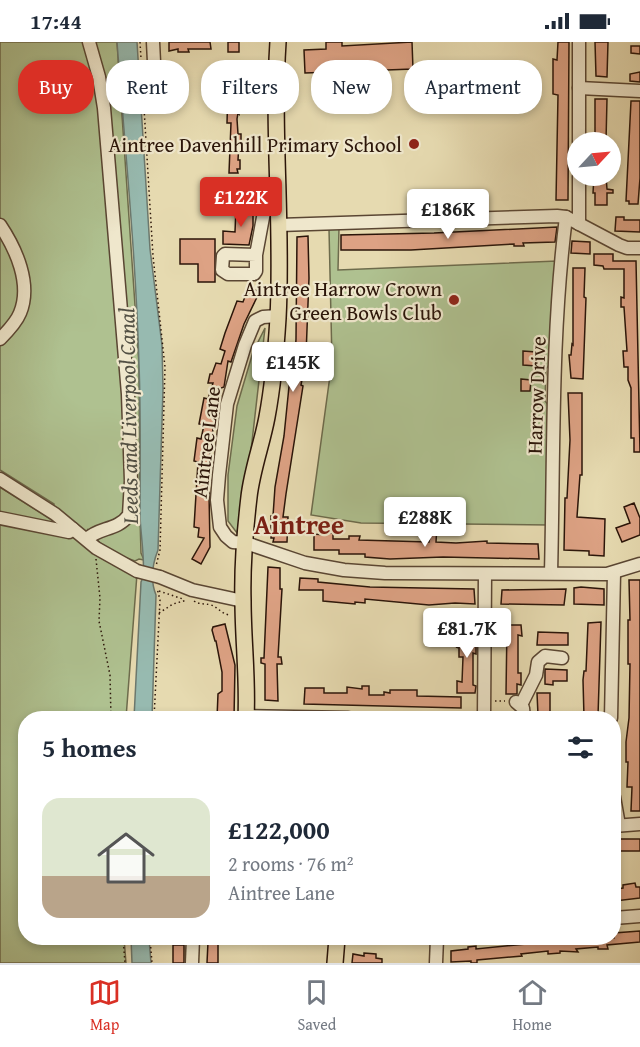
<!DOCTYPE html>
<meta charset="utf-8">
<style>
:root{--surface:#fff;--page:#f2f2f3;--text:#1f2937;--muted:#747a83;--line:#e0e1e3;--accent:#d93025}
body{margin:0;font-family:"Gentium Book Plus",serif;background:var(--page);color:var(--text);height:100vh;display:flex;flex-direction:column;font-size:22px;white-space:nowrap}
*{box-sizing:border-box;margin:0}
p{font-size:20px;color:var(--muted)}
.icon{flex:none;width:33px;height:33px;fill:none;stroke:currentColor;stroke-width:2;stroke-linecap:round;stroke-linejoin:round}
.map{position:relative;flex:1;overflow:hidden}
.sheet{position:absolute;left:18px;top:669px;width:603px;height:234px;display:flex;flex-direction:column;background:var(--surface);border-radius:24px;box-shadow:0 3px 9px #0003}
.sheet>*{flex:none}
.top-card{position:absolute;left:18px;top:18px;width:604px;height:54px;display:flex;gap:12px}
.needle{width:39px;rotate:64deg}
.tools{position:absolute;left:567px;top:90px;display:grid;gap:12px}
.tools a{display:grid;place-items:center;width:54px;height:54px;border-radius:50%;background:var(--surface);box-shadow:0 3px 9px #0003;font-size:30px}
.price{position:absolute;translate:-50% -51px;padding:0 14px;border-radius:6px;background:#fff;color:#222;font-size:20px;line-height:39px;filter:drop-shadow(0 2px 3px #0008)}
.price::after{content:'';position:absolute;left:50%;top:36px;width:18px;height:14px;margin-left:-9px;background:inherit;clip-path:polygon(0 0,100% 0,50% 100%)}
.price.current{background:var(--accent);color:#fff}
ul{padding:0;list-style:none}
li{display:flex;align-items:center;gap:18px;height:150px;padding:0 24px}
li+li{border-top:2px solid var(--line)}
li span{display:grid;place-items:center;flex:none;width:168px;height:120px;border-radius:18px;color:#555}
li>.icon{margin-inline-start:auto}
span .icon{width:72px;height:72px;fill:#fffc;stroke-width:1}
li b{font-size:26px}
h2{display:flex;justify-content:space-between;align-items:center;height:72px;padding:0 24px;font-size:26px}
.tag{padding:0 21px;border-radius:24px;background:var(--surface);box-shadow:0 3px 9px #0003;font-size:21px;line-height:54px}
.tag.current{background:var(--accent);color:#fff}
.status{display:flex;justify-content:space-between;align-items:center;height:42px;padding:0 30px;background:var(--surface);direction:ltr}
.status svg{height:16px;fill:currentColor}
.dock{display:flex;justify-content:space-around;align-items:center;height:84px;border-top:2px solid var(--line);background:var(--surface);font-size:16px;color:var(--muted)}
.dock a{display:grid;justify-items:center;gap:3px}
.dock .current{color:var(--accent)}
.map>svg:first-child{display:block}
</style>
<div class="status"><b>17:44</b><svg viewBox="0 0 49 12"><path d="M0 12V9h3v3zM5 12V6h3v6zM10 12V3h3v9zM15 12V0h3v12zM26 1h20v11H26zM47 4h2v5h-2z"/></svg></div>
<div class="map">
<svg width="640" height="921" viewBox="0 0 640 921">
<rect width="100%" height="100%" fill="#e6dab0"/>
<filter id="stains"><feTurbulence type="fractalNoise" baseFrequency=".00333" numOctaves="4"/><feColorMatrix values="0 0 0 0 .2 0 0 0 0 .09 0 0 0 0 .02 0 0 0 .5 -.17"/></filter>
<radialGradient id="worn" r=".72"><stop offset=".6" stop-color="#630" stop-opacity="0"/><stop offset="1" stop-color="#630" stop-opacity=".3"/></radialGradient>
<g fill="#afc190" stroke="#6d6b4c" stroke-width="1.5">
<polygon points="0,0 117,0 139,322 140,477 141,511 144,518 139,517 135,519 121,514 101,502 88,488 86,505 105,518 137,532 126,676 26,676 26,896 124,896 126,921 0,921 0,445 55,480 54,462 0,428"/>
<polygon points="339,186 338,228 557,219 552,319 546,327 545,359 552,368 549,483 361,481 311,473 332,319 329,187"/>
<polygon points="265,286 250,417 237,491 228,479 228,433 237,364 253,310"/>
</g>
<g fill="#97bab0" stroke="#6c786d" stroke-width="1.5">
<path d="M 117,0 L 137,0 L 150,207 L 162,303 L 163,347 L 158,508 C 152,523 150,538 156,553 L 152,676 L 134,676 L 141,540 C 147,530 140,488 140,473 C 140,423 141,373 139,323 C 136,215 125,107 117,0 Z"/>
<polygon points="131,896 149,896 151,921 132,921"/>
</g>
<g fill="#dda284" stroke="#2b1509" stroke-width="1.5">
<polygon points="169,0 210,0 211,7 188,7 189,10 178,10 178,7 169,9"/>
<rect x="228" y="0" width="11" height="10"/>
<polygon points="326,0 342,0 342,4 412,0 413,27 305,31 304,8 326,7"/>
<polygon points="558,0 569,0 568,158 556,158 558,53 553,52 553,17 557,18"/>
<polygon points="595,0 608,0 607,35 596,34"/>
<polygon points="631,4 640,4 640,12 631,11"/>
<polygon points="228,23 240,23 238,61 239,72 238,71 237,77 238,92 241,92 241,101 239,101 238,118 240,118 240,127 237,127 238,131 229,131 231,81 227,81 228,48 224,48 224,41 228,42"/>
<polygon points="640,30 640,40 630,39 630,32"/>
<polygon points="595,57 607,57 606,99 595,100"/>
<polygon points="631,59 640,59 640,136 638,162 629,162 629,159 626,159"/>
<polygon points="594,134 606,134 607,147 613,148 613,151 607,151 607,163 595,163 595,151 593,151"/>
<rect x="212" y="148" width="13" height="14"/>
<polygon points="236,165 253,165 253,184 249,203 223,202 223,189 235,190"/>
<polygon points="616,175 624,175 624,178 640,178 640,190 615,189"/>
<polygon points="557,185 555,200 523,201 524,204 514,204 514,202 411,208 341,208 341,193 434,191"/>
<polygon points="308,194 309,236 306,313 302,313 299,327 304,327 301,343 303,344 286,452 283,475 288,475 287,500 273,500 274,496 271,496 271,474 273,474 275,445 284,394 292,315 295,315 296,297 297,195"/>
<polygon points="180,197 215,197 215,240 198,240 198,222 180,222"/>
<polygon points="572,199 590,200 590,212 571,211"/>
<polygon points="594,212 613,212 613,219 636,219 640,410 634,410 634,396 631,396 631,346 628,338 628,325 624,325 623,309 627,309 624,265 621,265 621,255 624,256 624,227 604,227 603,224 594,223"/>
<polygon points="573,226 585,226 584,255 586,256 583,337 571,336 569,313 571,313 572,302 573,303"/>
<polygon points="248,247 260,249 244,282 231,320 228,319 224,345 221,346 215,371 208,426 210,426 209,436 206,435 207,450 209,450 210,505 201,522 192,517 204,496 198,495 199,486 194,485 198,420 194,419 197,396 201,397 204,383 199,382 204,356 208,357 213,341 208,341 210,332 212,332 216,321 221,322 225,309 220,307 225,291 237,259 243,260"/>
<polygon points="523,309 536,310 536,324 523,323"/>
<polygon points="521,337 531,338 530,349 521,349"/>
<polygon points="568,351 582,351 582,433 580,433 577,475 605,477 604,514 589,513 589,509 564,508 565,456 567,456 570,398"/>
<polygon points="634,461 640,476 640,493 622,500 616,486 630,481 624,465"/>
<polygon points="432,484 437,484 436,500 456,501 487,499 487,501 538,502 539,517 443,515 390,517 365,515 365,512 339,512 339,508 314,508 314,492 324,493 324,491 333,491 333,497 349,497 349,494 360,494 359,498 429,500"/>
<polygon points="268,525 280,526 280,547 282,547 278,615 281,615 282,622 277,622 278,659 265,658 265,622 261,621 261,616 264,616"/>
<polygon points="300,536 318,537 318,540 370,545 474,547 475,562 455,561 429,563 365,557 365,561 355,560 355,562 323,559 323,548 299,548"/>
<polygon points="629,538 640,538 640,769 631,769 632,745 627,745 628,720 626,720 626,700 629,676 630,622 628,622 628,578 630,578"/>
<polygon points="581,545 604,547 604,563 574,562 574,546"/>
<polygon points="566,547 564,563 501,562 502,548"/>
<polygon points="463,579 474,579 474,604 476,604 476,612 473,611 473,643 476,644 475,651 457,651 457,639 462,640 463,615 459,615 459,606 456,605 463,604"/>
<polygon points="601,580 598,674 595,673 595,676 584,675 583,638 584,629 586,629 588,581"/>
<polygon points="225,582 235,623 234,676 217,676 218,652 222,649 222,630 216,599 215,599 212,588 213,585"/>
<polygon points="507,583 521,583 522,594 518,593 518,631 521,631 521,643 517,642 517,652 506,652"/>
<polygon points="538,590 568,591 568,603 537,603"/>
<polygon points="545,627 567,628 567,639 553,639 553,643 545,642"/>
<polygon points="362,644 369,644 369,653 384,653 384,650 390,651 390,648 417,648 417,654 461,655 461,666 304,662 305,646 324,646 324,651 347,651 347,645 362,647"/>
<polygon points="537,651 550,651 550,673 538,673"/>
<rect x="614" y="797" width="26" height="12"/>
<polygon points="635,841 636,845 640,845 640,856 615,859 614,847 623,846 623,843"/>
<polygon points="640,889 640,900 607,903 608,907 598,907 598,905 576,907 578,910 560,909 560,911 548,912 548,909 521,912 522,914 477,918 477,921 471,921 471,919 451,920 451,909 468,907 468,905 476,904 476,907 526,902 526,899 563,896 614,896 614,891"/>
<polygon points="208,900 218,901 218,921 207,921"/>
<rect x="173" y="903" width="11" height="18"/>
<polygon points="364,911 376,912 376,916 382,917 382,921 352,921 353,912 364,914"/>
</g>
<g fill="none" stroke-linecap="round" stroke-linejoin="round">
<g stroke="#5a4633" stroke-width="15">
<g id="minor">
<polyline points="153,0 154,20"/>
<polyline points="579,46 640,49"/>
<polyline points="579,100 579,0"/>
<polyline points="579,134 579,182"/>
<path d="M 0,183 C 16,207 32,242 20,271 C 16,281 7,290 0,297"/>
<polyline points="279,183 557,174 566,175 619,203 627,206 640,206"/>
<polyline points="256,213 256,229 254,232 228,232 222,228 223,214 225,212 256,213 264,170 266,167 278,164"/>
<polyline points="278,274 263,275 255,279 245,303 227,362 219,433 217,458 220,485 226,494 233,500 246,501 305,521 344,528 385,531 607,532 640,522"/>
<polyline points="0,437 55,472 96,506 137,529"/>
<polyline points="0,476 69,490 73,487"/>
<path d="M 87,497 C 99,485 117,489 129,473 L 131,439 L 128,352 L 104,66 L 99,35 L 89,0"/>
<path d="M 551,531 C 554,413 551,293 566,175"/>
<polyline points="160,535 192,548 243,559"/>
<polyline points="516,660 523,666 524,676"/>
<polyline points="521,663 536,633 538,620 545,614 562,616"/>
<polyline points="246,674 348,676"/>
<polyline points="484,676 485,532"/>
<polyline points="611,676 614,531"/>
<polyline points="614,755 619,783"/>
<polyline points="614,784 640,782"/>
<polyline points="614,876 640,874"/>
<polyline points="192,921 193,896"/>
<polyline points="436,921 437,896"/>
</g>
</g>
<g stroke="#2b1509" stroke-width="18">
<g id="major">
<path d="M 246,676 C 248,637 243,598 243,559 C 242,525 245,489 249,455 C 252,428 262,402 267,375 C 273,343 276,309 278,276 C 283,184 272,92 278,0"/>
<polyline points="335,921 337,896"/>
</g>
</g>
<g stroke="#2b1509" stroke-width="1.5" stroke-dasharray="1.5 3" stroke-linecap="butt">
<polyline points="140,0 153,214 165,325 160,508 156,524"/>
<polyline points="96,517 100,556 99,579 110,633 111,676"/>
<polyline points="159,549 183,557"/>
<path d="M 194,559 C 200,563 204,561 211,563 C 218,565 221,572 230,573"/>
<polyline points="159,571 173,562 187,558"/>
<polyline points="495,659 505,659"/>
<polyline points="154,676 160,558 157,546"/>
<polyline points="123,896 125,921"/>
<polyline points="150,896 152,921"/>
</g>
<use href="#minor" stroke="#efe7cc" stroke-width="12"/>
<use href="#major" stroke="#e6dab0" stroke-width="15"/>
<g stroke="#5a4633" stroke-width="15" stroke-linecap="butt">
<polyline id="minor-bridge" points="137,529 160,535"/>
</g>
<use href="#minor-bridge" stroke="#efe7cc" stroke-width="12"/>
</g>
<g fill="#8f2418" stroke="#efe7cc" stroke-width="2">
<circle cx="414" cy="102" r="6"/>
<circle cx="454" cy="258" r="6"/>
</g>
<g text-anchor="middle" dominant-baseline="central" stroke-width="4.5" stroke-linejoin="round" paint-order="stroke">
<g font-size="21" fill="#2b1509" stroke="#efe7cc" text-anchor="end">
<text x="402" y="102">Aintree Davenhill Primary School</text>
<text x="442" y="246">Aintree Harrow Crown<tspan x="442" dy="24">Green Bowls Club</tspan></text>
</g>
<g font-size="21" fill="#2b1509" stroke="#efe7cc">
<text transform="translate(536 353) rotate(-88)">Harrow Drive</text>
<text transform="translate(206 400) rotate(-83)">Aintree Lane</text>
</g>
<g font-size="22" font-style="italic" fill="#514f43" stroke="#efe7cc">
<text transform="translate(128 374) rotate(-91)">Leeds and Liverpool Canal</text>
</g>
<g font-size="27" font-weight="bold" fill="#7a1f14" stroke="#efe7cc">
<text x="299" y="482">Aintree</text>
</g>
</g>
<rect width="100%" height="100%" filter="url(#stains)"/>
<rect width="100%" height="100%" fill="url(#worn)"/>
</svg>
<div class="tools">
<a><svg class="needle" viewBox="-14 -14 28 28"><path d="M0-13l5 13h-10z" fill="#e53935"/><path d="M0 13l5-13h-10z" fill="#747a83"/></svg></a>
</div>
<b class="price current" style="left:241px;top:186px">£122K</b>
<b class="price" style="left:448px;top:198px">£186K</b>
<b class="price" style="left:293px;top:351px">£145K</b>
<b class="price" style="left:425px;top:506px">£288K</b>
<b class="price" style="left:467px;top:617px">£81.7K</b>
<div class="top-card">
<a class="tag current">Buy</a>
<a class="tag">Rent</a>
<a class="tag">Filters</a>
<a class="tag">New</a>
<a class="tag">Apartment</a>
</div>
<section class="sheet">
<h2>5 homes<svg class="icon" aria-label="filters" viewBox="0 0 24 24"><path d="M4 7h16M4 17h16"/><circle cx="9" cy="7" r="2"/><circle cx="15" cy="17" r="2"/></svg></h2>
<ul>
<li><span style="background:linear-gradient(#dfe7d0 65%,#b9a48a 0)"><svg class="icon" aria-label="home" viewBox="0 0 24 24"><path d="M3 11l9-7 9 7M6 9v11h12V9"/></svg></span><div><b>£122,000</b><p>2 rooms · 76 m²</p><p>Aintree Lane</p></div></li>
</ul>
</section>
</div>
<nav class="dock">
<a class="current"><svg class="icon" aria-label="map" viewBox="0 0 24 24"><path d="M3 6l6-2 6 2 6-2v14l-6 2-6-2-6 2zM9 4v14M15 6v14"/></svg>Map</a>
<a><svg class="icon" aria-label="saved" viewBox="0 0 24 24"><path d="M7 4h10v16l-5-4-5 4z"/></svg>Saved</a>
<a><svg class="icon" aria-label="home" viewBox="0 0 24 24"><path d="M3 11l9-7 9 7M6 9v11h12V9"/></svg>Home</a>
</nav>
